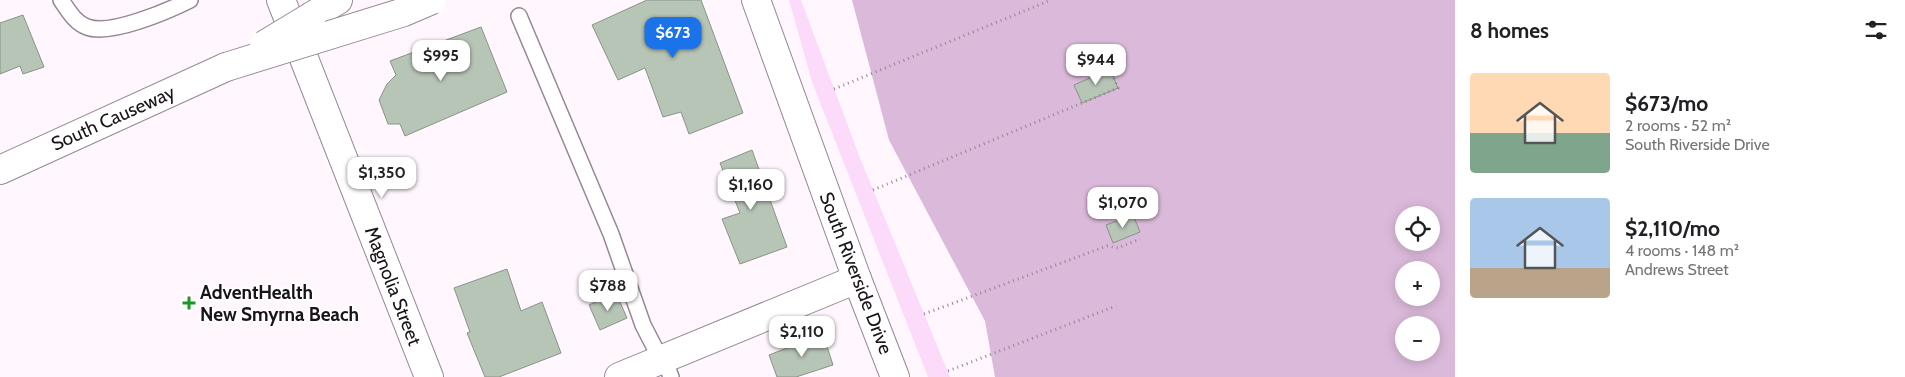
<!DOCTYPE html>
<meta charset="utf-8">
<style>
:root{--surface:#fff;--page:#f6f6f6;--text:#202124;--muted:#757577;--accent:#1a73e8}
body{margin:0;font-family:Cabin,sans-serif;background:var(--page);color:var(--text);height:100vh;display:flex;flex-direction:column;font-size:19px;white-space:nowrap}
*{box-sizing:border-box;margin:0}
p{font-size:16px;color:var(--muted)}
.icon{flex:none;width:28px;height:28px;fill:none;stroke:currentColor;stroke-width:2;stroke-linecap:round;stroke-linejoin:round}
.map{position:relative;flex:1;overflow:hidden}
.drawer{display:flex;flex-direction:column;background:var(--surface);width:450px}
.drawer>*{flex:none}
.controls{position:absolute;left:1395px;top:206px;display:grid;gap:10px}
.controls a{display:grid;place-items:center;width:45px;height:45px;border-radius:50%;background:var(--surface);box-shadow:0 2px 12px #0003;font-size:25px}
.price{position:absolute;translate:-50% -42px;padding:0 11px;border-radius:10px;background:#fff;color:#222;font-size:16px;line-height:32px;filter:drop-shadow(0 1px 2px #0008)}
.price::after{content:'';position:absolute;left:50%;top:30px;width:15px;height:11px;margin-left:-8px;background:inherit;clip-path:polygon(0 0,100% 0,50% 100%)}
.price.selected{background:var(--accent);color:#fff}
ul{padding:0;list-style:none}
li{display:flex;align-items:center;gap:15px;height:125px;padding:0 15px}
li span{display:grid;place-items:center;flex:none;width:140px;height:100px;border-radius:5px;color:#555}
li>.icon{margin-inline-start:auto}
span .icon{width:60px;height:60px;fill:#fffc;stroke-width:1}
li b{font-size:21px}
h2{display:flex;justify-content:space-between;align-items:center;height:60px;padding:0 15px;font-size:21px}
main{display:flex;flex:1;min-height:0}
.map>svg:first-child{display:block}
</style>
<main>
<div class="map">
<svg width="1455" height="377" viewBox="0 0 1455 377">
<rect width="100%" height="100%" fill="#fff6fe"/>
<polygon fill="#fbdbf9" points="789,0 801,0 860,158 950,377 928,377 812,82"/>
<path fill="#dbb9da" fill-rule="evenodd" d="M 852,0 L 1455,0 L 1455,377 L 995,377 L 985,321 L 889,140 ZM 1404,215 L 1431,215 L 1431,242 L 1404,242 ZM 1404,270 L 1431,270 L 1431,298 L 1404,298 ZM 1404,325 L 1431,325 L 1431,352 L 1404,352 Z"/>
<g fill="#b7c5b6" stroke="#889487">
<polygon points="647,0 701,0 743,113 689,134 681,112 663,117 645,68 618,80 592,25"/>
<polygon points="23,15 44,67 23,74 20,66 0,74 0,23"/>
<polygon points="481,27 507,92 405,136 400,124 388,124 379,100 387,84 396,75 390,61"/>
<polygon points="1110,69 1118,88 1082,103 1074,85"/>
<polygon points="752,150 787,247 740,264 722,219 740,213 720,163"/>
<polygon points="1133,215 1140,232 1113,243 1106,225"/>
<polygon points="507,269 521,311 542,302 561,353 499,377 485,377 467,333 470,332 454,288"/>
<polygon points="616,293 627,318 600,330 589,305"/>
<polygon points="823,334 833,365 796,377 777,377 769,355"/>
</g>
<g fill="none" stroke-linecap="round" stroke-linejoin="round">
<g stroke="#958894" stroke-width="18">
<g id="service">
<path d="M 61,0 C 68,10 75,23 87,27 C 110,36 168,11 190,0"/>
<polyline points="519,16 611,234 643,325 661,360"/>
<polyline points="664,358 671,377"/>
</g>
</g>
<g stroke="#958894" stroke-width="30">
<polyline id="minor" points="619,377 857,279"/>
</g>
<g stroke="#958894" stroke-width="30">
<g id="tertiary">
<polyline points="281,0 429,377"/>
<polyline points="756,0 857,279 895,377"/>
</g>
</g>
<g stroke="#958894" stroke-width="30">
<g id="secondary">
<polyline points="312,16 338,0"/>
<polyline points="0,170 226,67"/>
</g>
</g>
<g stroke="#918a90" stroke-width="3" stroke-dasharray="1 4" stroke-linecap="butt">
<polyline points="834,89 1051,0"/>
<polyline points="873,190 1118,88 1110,69"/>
<polyline points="924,314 1107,246 1118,248 1140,239"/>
<polyline points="948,371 1116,306"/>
</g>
<use href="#service" stroke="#fff" stroke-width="15"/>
<use href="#minor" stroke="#fff" stroke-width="28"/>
<use href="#tertiary" stroke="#fff" stroke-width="28"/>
<use href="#secondary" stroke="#fff" stroke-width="28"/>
<g stroke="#958894" stroke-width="30" stroke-linecap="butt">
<g id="secondary-bridge">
<polyline points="264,45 312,16"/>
<polyline points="226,67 404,12 432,0"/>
</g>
</g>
<use href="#secondary-bridge" stroke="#fff" stroke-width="28"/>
</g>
<path fill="#1c9627" stroke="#fff" stroke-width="2" d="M186.5 295.5h5v5h5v5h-5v5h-5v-5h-5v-5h5z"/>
<g text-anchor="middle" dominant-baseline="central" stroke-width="4" stroke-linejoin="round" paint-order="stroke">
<g font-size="19" fill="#191419" stroke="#fff">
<text transform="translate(113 118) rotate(-24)">South Causeway</text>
<text transform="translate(856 273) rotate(69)">South Riverside Drive</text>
<text transform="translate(393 286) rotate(69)">Magnolia Street</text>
</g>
<g font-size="19" font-weight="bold" fill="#191419" stroke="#fff" text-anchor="start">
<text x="200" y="292">AdventHealth<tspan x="200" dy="22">New Smyrna Beach</tspan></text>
</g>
</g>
</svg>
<div class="controls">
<a><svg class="icon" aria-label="locate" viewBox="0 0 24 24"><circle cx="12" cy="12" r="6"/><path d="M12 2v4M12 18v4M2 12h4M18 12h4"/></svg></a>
<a>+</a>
<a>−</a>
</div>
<b class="price selected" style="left:673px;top:59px">$673</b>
<b class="price" style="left:441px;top:82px">$995</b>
<b class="price" style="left:1096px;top:86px">$944</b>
<b class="price" style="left:382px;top:199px">$1,350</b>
<b class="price" style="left:751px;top:211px">$1,160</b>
<b class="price" style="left:1123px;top:229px">$1,070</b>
<b class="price" style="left:608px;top:312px">$788</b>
<b class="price" style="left:802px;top:358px">$2,110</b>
</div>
<section class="drawer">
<h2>8 homes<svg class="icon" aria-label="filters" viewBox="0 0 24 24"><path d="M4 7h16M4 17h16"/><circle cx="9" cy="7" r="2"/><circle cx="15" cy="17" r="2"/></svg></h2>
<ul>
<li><span style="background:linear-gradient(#ffd9b3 60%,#7fa58c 0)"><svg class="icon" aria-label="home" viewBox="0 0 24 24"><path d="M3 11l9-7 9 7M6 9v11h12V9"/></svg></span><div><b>$673/mo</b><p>2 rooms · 52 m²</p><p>South Riverside Drive</p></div></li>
<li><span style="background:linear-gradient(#a9c7e8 70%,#b9a48a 0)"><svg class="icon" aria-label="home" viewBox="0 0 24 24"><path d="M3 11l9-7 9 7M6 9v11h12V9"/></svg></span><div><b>$2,110/mo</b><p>4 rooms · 148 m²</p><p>Andrews Street</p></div></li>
</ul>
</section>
</main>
